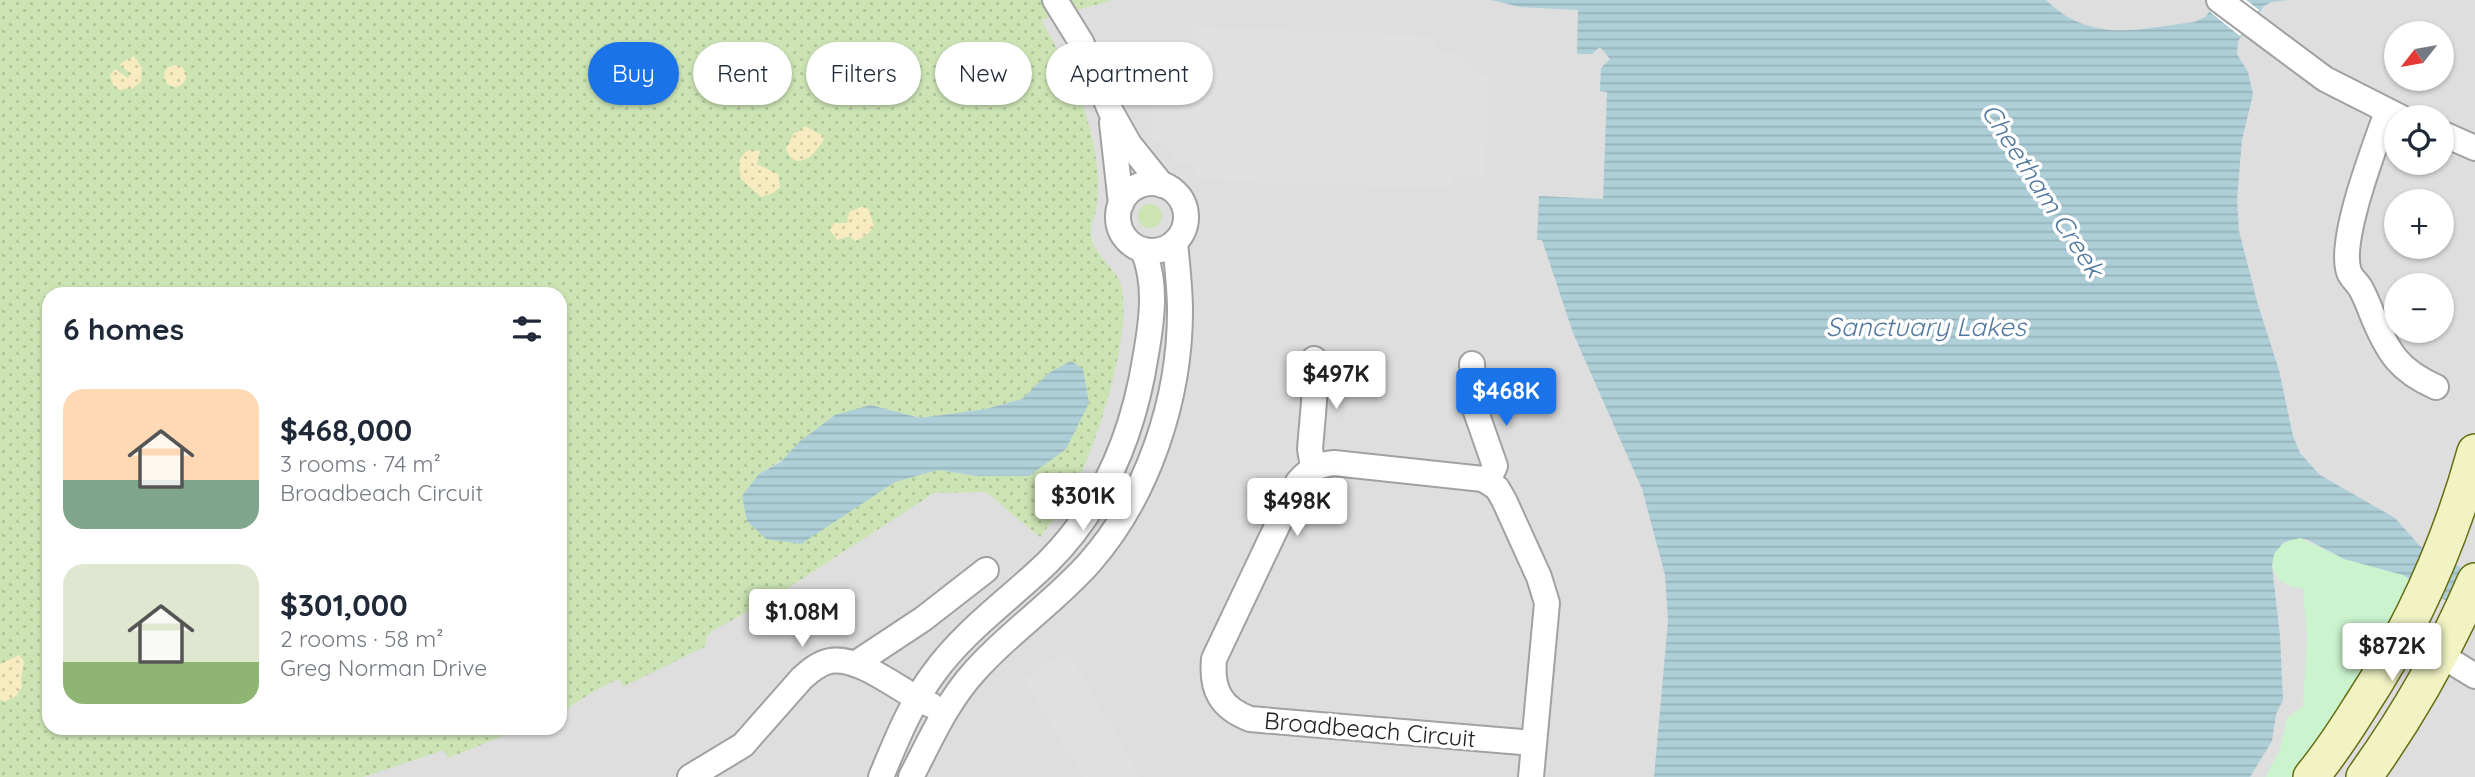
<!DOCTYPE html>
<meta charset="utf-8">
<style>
:root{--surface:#fff;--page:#f6f6f7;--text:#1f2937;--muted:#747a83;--accent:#1a73e8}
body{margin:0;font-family:Quicksand,sans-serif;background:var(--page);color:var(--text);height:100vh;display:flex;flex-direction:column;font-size:26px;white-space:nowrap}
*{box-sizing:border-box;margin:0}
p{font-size:23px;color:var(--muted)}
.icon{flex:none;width:38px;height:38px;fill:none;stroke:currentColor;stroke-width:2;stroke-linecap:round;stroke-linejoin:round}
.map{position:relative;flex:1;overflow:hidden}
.side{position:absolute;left:42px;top:287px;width:525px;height:448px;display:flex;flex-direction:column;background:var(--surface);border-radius:21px;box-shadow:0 2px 5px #0004}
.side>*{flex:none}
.banner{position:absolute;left:588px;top:42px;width:665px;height:63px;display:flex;gap:14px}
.needle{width:46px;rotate:239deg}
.fabs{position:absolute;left:2384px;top:21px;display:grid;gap:14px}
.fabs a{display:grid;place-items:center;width:70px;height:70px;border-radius:50%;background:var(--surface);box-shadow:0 2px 5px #0004;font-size:35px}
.price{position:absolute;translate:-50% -60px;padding:0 16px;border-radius:7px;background:#fff;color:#222;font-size:23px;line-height:46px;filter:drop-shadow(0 2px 4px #0008)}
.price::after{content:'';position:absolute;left:50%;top:42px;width:21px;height:16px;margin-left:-10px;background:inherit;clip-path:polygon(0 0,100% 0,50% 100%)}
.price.selected{background:var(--accent);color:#fff}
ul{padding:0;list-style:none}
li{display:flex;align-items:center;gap:21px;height:175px;padding:0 21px}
li span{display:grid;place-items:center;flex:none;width:196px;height:140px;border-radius:21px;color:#555}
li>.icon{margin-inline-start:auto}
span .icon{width:84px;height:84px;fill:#fffc;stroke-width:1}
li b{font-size:30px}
h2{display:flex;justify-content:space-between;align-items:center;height:84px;padding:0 21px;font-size:30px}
.tag{padding:0 24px;border-radius:32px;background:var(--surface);box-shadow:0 2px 5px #0004;font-size:24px;line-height:63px}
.tag.selected{background:var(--accent);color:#fff}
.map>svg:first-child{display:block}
</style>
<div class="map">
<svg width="2475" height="777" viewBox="0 0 2475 777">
<defs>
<pattern id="grass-dots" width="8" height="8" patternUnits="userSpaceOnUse" patternTransform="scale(1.75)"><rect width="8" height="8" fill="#cce4b4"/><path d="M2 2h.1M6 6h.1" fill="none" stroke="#afc39a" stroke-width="1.8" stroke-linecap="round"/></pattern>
<pattern id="sand-dots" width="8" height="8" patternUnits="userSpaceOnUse" patternTransform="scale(1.75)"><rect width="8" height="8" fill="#f7ebbf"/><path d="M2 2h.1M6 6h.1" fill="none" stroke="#d3c9a4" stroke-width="1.8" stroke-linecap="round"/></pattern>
<pattern id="water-rules" width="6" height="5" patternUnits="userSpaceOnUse" patternTransform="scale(1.75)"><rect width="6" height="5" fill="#aecfd8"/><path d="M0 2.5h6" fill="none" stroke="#95b1b9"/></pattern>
</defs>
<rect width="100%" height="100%" fill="#f0ede8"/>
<path fill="#dedede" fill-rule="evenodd" d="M 0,0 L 2475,0 L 2475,777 L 0,777 ZM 2396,33 L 2441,33 L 2441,79 L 2396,79 ZM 2396,117 L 2441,117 L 2441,163 L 2396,163 ZM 2396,201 L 2441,201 L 2441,247 L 2396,247 ZM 2396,285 L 2441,285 L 2441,331 L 2396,331 ZM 49,294 L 560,294 L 560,728 L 49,728 Z"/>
<path fill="url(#grass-dots)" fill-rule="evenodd" d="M 0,0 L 1113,0 L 1041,20 C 1070,70 1094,119 1098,178 C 1098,188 1098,201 1096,210 C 1094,218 1090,226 1091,235 C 1094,258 1119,268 1122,290 C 1131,339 1096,449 1071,494 C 1062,509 1051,523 1040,537 L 986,492 L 934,493 L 771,599 L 712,631 L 706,637 L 706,646 L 623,687 L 619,679 L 599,688 L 560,713 L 560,294 L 49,294 L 49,728 L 523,728 L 448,758 L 444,750 L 363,777 L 0,777 ZM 1049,373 L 977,476 L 938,470 L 895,482 L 855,508 L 766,539 L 747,521 L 742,496 L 759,474 L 871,405 L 920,418 L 986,409 L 1022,399 Z"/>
<g fill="url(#sand-dots)">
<polygon points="134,56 142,68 141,82 132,89 128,88 120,90 113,85 110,75 115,69 128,78 130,73 120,66 121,63"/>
<circle cx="175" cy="76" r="11"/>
<path d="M 805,126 L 825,137 C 818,151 797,176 786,149 L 794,133 L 798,132 Z"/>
<path d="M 749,150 L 760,151 L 757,164 L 778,174 L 780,187 L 773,193 L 761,197 L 741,179 C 739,167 737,156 749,150 Z"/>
<path d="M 864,206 L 869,210 L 874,226 C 869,234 864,238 855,241 L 850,236 L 837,240 L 830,230 L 834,223 L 847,223 L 849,212 Z"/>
<polygon points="19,655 24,661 21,681 22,687 16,696 4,702 0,699 0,664"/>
</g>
<path fill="#cbf4ce" d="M 2300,538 L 2344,559 L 2403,575 L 2416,583 L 2379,653 L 2304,763 L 2292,777 L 2265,777 L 2280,750 L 2287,718 L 2303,706 L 2307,638 L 2303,588 C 2266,588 2260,544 2300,538 Z"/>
<circle fill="#cce4b4" cx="1150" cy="216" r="12"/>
<g fill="#e0e0e0">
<polygon points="1193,26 1435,36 1435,51 1455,52 1480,74 1490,74 1485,176 1454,175 1453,189 1195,180 1195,165 1181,163 1174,159 1168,151 1166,142 1152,142 1153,60 1169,60 1192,42"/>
<polygon points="1067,649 1141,777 1083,777 1023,679"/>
</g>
<g fill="url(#water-rules)">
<path d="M 1491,0 L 2046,0 C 2091,44 2138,29 2194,22 L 2205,17 L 2219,0 L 2289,0 L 2272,2 L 2264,6 L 2238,41 L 2237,54 L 2248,72 L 2253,94 L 2242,140 L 2237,200 L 2239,231 L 2258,305 L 2279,370 L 2293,436 L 2300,453 L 2320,475 L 2395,518 L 2420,546 L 2475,575 L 2475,618 L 2403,575 L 2344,559 L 2308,540 L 2300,538 L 2284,542 L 2274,554 L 2272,566 L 2280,636 L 2283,700 L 2276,714 L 2272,741 L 2250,777 L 1654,777 L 1668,621 L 1665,575 L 1642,489 L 1573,333 L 1542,240 L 1537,240 L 1539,196 L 1603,199 L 1607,92 L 1600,91 L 1601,68 L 1610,59 L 1600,47 L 1592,54 L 1577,54 L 1578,10 L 1520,7 Z"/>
<polygon points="1071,361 1083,369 1089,403 1066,449 1029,476 977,476 938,470 895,482 801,544 766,539 747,521 742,496 759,474 781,462 799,442 835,415 871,405 920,418 986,409 1022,399 1049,373"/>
</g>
<polygon fill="#fff" points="2219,0 2246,0 2259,10 2240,36 2210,12"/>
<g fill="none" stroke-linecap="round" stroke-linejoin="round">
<g stroke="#a1a1a1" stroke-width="28">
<g id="street">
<polyline points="1055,0 1081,42 1111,112 1129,144 1162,185"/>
<polyline points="2219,0 2325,79 2400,117"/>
<path d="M 2387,112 C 2375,146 2338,240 2349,272 C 2351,278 2358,283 2361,289 C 2366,298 2370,309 2374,319 C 2389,354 2400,371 2436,387"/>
<polyline points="1112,123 1121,204"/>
<polyline points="2441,133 2475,148"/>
<circle cx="1152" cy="217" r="34"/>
<polyline points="1472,364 1474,406 1495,466 1488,481"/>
<polyline points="1313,467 1310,449 1314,402 1314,359"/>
<polyline points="2405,633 2475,676"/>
<polyline points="855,664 923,619 986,570"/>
<path d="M 690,777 L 743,745 L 802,678 C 810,671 819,663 830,661 C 860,655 903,694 931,705"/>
<path d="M 881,777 C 896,741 910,705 934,673 C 965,630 1010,599 1048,562 C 1104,506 1134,432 1146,354 C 1152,319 1157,284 1143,250"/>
<path d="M 911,777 C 930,741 946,703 974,672 C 1009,632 1054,603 1090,562 C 1148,496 1180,399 1180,311 C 1180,288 1177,265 1175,242"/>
<path d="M 1531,777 L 1547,603 L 1539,577 L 1504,500 L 1497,488 L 1483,479 L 1334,463 C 1317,465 1309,469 1298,482 L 1214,659 C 1211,690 1221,708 1250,719 L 1533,743"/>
</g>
</g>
<g stroke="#656d11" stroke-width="38">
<g id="secondary">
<path d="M 2311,777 C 2329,755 2345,731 2360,707 C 2412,628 2450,543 2475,452"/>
<path d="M 2364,777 C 2408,716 2445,651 2475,581"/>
</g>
</g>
<use href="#street" stroke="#fff" stroke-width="24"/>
<use href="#secondary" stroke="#f1f3c3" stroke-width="35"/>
</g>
<g text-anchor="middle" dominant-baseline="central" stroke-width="7" stroke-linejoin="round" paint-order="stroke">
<g font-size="24" fill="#202020" stroke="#fff">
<text transform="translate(1370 729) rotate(5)">Broadbeach Circuit</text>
</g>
<g font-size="26" font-style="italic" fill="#547a9f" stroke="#fff">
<text transform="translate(2043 190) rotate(57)">Cheetham Creek</text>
<text x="1926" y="326">Sanctuary Lakes</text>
</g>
</g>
</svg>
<div class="fabs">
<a><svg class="needle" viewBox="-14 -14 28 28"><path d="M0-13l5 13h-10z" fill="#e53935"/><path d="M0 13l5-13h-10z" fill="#747a83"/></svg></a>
<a><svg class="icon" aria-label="locate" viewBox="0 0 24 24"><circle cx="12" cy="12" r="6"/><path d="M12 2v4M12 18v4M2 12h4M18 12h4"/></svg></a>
<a>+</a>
<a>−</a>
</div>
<b class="price" style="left:1336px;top:411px">$497K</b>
<b class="price selected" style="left:1506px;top:428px">$468K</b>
<b class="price" style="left:1083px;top:533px">$301K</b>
<b class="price" style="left:1297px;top:538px">$498K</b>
<b class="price" style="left:802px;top:649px">$1.08M</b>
<b class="price" style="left:2392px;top:683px">$872K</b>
<div class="banner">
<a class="tag selected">Buy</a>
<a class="tag">Rent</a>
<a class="tag">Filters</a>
<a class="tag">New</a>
<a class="tag">Apartment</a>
</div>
<section class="side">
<h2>6 homes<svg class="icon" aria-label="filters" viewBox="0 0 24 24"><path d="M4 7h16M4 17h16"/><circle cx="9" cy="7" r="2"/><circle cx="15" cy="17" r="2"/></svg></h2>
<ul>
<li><span style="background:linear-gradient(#ffd9b3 65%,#7fa58c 0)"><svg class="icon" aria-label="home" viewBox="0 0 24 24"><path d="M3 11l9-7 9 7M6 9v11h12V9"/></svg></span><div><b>$468,000</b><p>3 rooms · 74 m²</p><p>Broadbeach Circuit</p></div></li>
<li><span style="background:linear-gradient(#dfe7d0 70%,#8fb573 0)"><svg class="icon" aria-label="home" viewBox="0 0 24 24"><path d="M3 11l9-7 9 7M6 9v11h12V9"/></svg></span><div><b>$301,000</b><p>2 rooms · 58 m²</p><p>Greg Norman Drive</p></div></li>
</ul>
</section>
</div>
